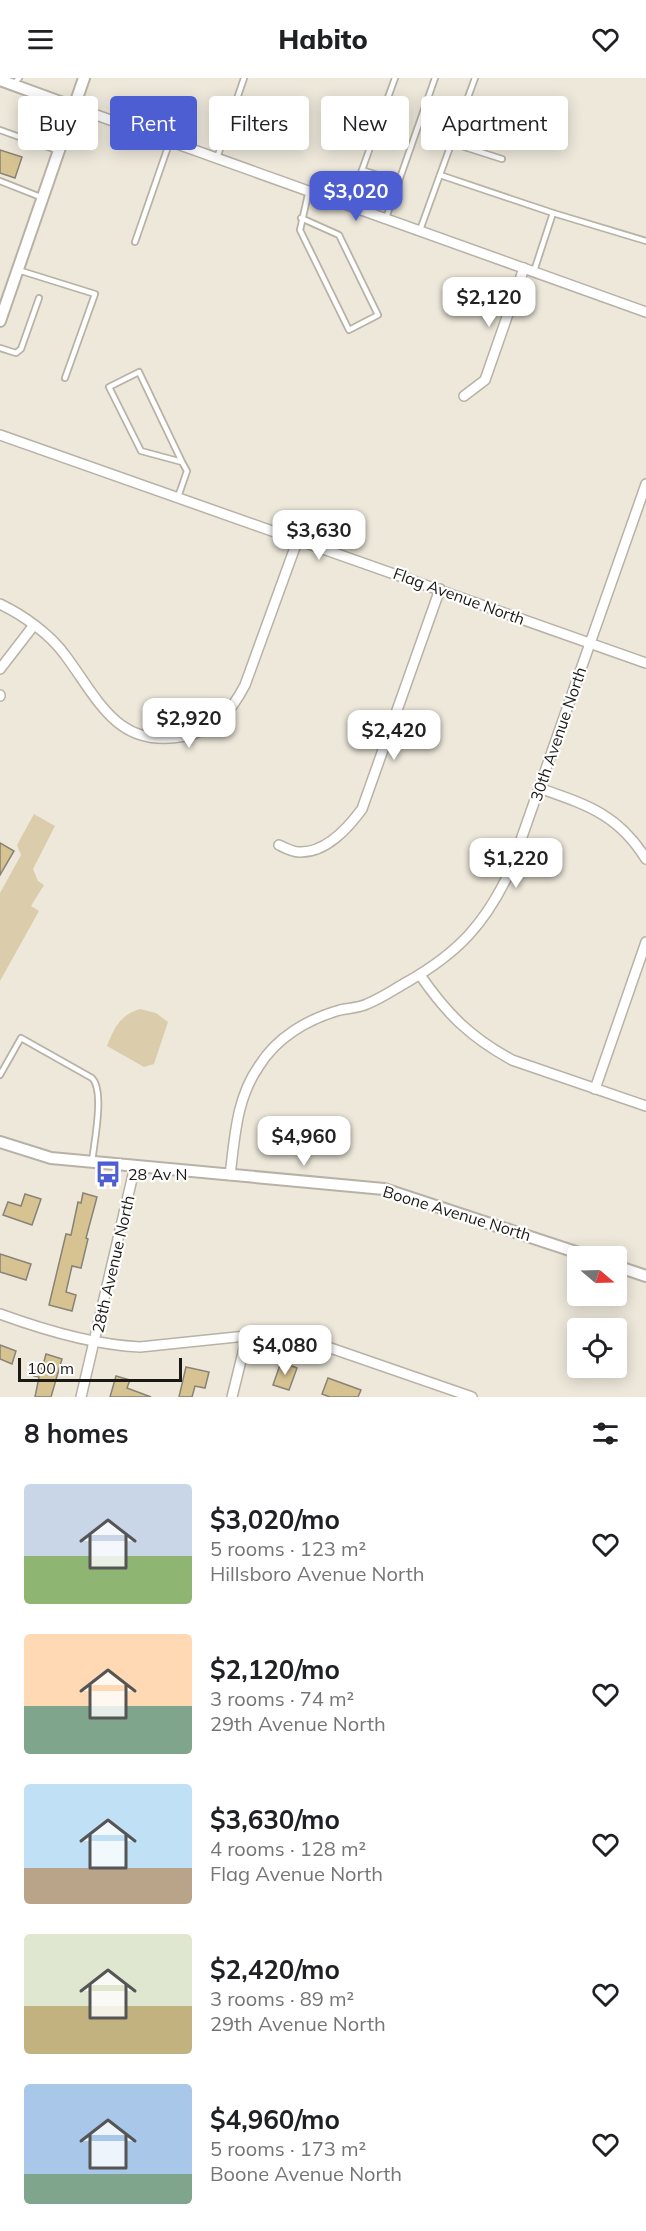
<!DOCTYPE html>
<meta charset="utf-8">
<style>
:root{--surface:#fff;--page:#f2f2f2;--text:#202124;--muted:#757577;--accent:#4d5ed3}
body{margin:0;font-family:Mulish,sans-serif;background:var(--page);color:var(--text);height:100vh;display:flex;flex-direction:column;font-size:22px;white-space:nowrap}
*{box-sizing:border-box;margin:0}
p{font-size:20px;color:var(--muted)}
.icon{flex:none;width:33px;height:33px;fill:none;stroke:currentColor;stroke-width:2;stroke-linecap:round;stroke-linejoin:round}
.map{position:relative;height:1319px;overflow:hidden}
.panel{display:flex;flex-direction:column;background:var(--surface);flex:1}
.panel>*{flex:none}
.guide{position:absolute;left:18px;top:18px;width:610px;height:54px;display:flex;gap:12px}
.needle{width:39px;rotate:109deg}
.buttons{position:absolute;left:567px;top:1168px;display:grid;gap:12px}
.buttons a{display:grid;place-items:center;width:60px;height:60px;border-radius:6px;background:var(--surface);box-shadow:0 3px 15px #0003;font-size:30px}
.scale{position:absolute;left:18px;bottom:15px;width:164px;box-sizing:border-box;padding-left:6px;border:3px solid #1b1914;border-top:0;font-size:16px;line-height:21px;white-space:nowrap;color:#1b1914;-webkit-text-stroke:4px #fff;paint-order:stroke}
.price{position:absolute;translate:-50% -51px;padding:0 14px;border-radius:12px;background:#fff;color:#222;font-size:20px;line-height:39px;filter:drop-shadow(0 2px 3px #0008)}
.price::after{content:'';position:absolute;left:50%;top:36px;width:18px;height:14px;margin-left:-9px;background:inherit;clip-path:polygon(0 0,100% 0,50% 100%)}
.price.on{background:var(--accent);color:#fff}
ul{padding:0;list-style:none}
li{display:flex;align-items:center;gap:18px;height:150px;padding:0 24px}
li span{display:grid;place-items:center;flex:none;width:168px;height:120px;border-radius:6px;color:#555}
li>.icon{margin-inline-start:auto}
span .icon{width:72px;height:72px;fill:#fffc;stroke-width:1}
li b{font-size:26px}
h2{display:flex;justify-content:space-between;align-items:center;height:72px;padding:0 24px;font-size:26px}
.chip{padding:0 21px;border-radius:6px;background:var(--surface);box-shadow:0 3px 15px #0003;font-size:21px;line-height:54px}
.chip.on{background:var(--accent);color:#fff}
header{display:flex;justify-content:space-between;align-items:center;height:78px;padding:0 24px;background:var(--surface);font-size:27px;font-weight:800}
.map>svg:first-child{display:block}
</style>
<header><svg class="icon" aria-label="menu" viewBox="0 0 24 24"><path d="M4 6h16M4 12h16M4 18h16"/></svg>Habito<svg class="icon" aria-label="heart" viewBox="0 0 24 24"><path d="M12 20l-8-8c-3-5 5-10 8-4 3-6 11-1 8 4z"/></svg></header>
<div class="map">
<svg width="646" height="1319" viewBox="0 0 646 1319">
<rect width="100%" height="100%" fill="#ede8da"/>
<g fill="#dbcdab">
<polygon points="34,736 55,748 33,791 38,803 44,807 31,828 39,833 0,903 0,815 21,777 17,767"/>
<path d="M 140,931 L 156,935 L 168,944 L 154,986 L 144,989 L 107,968 C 114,950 120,937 140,931 Z"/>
</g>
<g fill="#d7c391" stroke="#888377" stroke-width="1.5">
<polygon points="0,72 22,79 15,100 0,95"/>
<polygon points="0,765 14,773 0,797"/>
<polygon points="83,1115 97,1119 86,1160 88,1161 81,1190 72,1188 66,1214 76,1217 72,1233 49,1227 66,1156 71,1157 78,1124 81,1125"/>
<polygon points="25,1116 41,1121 32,1147 3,1137 8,1124 21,1128"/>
<polygon points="0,1176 31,1186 26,1202 0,1194"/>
<polygon points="0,1267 16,1273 12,1286 0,1281"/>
<polygon points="46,1276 62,1281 51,1319 35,1319 39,1299 34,1298 37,1289 42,1291"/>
<polygon points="281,1284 297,1290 289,1312 273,1307"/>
<polygon points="186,1289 209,1294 205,1310 195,1308 192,1319 179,1319"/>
<polygon points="116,1298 130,1302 127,1310 151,1319 110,1319"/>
<polygon points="328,1300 361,1312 358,1319 330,1319 322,1316"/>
</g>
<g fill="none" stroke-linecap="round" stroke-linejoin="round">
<g stroke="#b8b2a6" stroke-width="8">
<g id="service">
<polyline points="13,7 19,0"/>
<polyline points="0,52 59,73"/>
<polyline points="452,65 502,81"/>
<polyline points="217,80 244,0"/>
<polyline points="362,92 395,0"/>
<polyline points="440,97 553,135 646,163"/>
<polyline points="0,103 43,120"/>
<polyline points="350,127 362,92 399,104"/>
<polyline points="301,140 339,157 378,237 349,252 300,152 309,112"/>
<polyline points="386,140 435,0"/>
<polyline points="420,152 475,0"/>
<polyline points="135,164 170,63"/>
<polyline points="18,192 95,216 65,300"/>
<polyline points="534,193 553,135"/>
<polyline points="0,270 16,275 21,271 39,220"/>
<polyline points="178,419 187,393 182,384 139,294 109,309 141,373 182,384"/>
<path d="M 0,997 L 21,960 L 92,1000 C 105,1013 94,1065 92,1084"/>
</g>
</g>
<g stroke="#b8b2a6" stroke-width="12">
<g id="minor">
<polyline points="74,29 646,234"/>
<polyline points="464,318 485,302 524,190"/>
<polyline points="0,357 646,585"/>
<path d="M 0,526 C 23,537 50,556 65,577 C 99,622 117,672 185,658 C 215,652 231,634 245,607 L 298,461"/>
<polyline points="0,591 34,547"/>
<polyline points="0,617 0,618"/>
<path d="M 539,710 C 587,727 618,736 646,781"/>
<path d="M 279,767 C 285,770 294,775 301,774 C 327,774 348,750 362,731 L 440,511"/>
<path d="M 420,897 C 447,936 470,959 512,982 L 646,1028"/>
<polyline points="595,1011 646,864"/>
<path d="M 230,1097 C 235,1059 236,1021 259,988 C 277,959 308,941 340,932 C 349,930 358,930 367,926 C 382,920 393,912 407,904 C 458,875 485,846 510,793 L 646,406"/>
<path d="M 0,1236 C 44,1252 94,1267 140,1269 L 256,1257 L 293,1257 L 472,1319"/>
<polyline points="81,1319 135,1088"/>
<polyline points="232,1319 247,1258"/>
</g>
</g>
<g stroke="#b8b2a6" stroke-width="14">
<g id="tertiary">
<polyline points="0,2 74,29"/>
<polyline points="0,243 84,0"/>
<polyline points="0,1064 51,1080 384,1111 591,1179"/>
<polyline points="616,1188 646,1198"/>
</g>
</g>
<use href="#service" stroke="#fff" stroke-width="4.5"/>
<use href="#minor" stroke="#fff" stroke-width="9"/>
<use href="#tertiary" stroke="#fff" stroke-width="10"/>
</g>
<defs>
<g id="bus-bare" transform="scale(2.07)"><path d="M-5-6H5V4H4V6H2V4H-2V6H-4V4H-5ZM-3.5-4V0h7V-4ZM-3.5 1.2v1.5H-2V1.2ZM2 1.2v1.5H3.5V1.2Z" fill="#4d5ed3" stroke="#fff" stroke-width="2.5" paint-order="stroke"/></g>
</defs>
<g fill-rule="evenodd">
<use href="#bus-bare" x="108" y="1096"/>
</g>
<g text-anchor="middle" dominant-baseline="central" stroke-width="4.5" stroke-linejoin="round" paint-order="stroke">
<g font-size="16" fill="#1b1914" stroke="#fff">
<text transform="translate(459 518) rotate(20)">Flag Avenue North</text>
<text transform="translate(558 656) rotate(-71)">30th Avenue North</text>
<text transform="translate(457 1135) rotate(17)">Boone Avenue North</text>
<text transform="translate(113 1186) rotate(-77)">28th Avenue North</text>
</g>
<g font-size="16" fill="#1b1914" stroke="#fff" text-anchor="start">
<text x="128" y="1096">28 Av N</text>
</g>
</g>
</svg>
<div class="buttons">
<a><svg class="needle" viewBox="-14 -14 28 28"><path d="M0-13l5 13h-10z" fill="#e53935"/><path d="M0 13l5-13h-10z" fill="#757577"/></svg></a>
<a><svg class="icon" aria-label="locate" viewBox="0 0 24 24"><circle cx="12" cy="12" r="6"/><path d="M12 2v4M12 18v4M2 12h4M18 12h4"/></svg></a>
</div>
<div class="scale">100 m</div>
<b class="price on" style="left:356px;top:144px">$3,020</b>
<b class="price" style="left:489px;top:250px">$2,120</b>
<b class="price" style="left:319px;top:483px">$3,630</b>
<b class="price" style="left:189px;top:671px">$2,920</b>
<b class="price" style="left:394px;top:683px">$2,420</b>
<b class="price" style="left:516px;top:811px">$1,220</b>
<b class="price" style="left:304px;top:1089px">$4,960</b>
<b class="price" style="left:285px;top:1298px">$4,080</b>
<div class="guide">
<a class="chip">Buy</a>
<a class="chip on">Rent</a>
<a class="chip">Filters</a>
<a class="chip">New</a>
<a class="chip">Apartment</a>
</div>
</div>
<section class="panel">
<h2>8 homes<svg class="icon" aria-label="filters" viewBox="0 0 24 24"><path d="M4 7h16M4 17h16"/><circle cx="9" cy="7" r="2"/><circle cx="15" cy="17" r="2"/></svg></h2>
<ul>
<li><span style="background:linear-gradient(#c9d6e8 60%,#8fb573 0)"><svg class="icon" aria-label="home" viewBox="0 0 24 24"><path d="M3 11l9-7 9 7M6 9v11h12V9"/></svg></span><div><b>$3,020/mo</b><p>5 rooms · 123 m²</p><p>Hillsboro Avenue North</p></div><svg class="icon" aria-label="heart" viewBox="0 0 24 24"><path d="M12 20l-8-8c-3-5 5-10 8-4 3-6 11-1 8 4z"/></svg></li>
<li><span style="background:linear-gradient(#ffd9b3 60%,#7fa58c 0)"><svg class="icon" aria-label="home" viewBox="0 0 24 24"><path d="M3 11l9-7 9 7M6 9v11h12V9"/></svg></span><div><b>$2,120/mo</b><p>3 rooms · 74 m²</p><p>29th Avenue North</p></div><svg class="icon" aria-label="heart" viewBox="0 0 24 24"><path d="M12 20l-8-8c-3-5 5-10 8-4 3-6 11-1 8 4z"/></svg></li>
<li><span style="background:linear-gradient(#bfe0f5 70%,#b9a48a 0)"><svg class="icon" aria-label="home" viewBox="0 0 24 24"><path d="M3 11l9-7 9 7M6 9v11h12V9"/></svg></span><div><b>$3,630/mo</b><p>4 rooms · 128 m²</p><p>Flag Avenue North</p></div><svg class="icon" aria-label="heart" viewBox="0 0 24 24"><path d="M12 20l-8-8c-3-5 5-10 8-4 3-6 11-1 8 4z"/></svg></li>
<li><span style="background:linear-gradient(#dfe7d0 60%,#c2b280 0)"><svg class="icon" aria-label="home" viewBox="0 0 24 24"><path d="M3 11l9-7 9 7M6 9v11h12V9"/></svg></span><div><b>$2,420/mo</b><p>3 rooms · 89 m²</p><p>29th Avenue North</p></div><svg class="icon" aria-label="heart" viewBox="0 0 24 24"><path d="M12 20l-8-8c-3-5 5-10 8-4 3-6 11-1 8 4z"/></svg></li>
<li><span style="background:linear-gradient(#a9c7e8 75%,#7fa58c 0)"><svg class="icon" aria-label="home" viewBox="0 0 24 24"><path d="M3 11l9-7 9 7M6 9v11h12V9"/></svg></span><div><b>$4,960/mo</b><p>5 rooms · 173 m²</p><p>Boone Avenue North</p></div><svg class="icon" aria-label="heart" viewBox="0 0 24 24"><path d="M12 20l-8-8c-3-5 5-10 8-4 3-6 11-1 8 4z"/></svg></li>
</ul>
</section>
